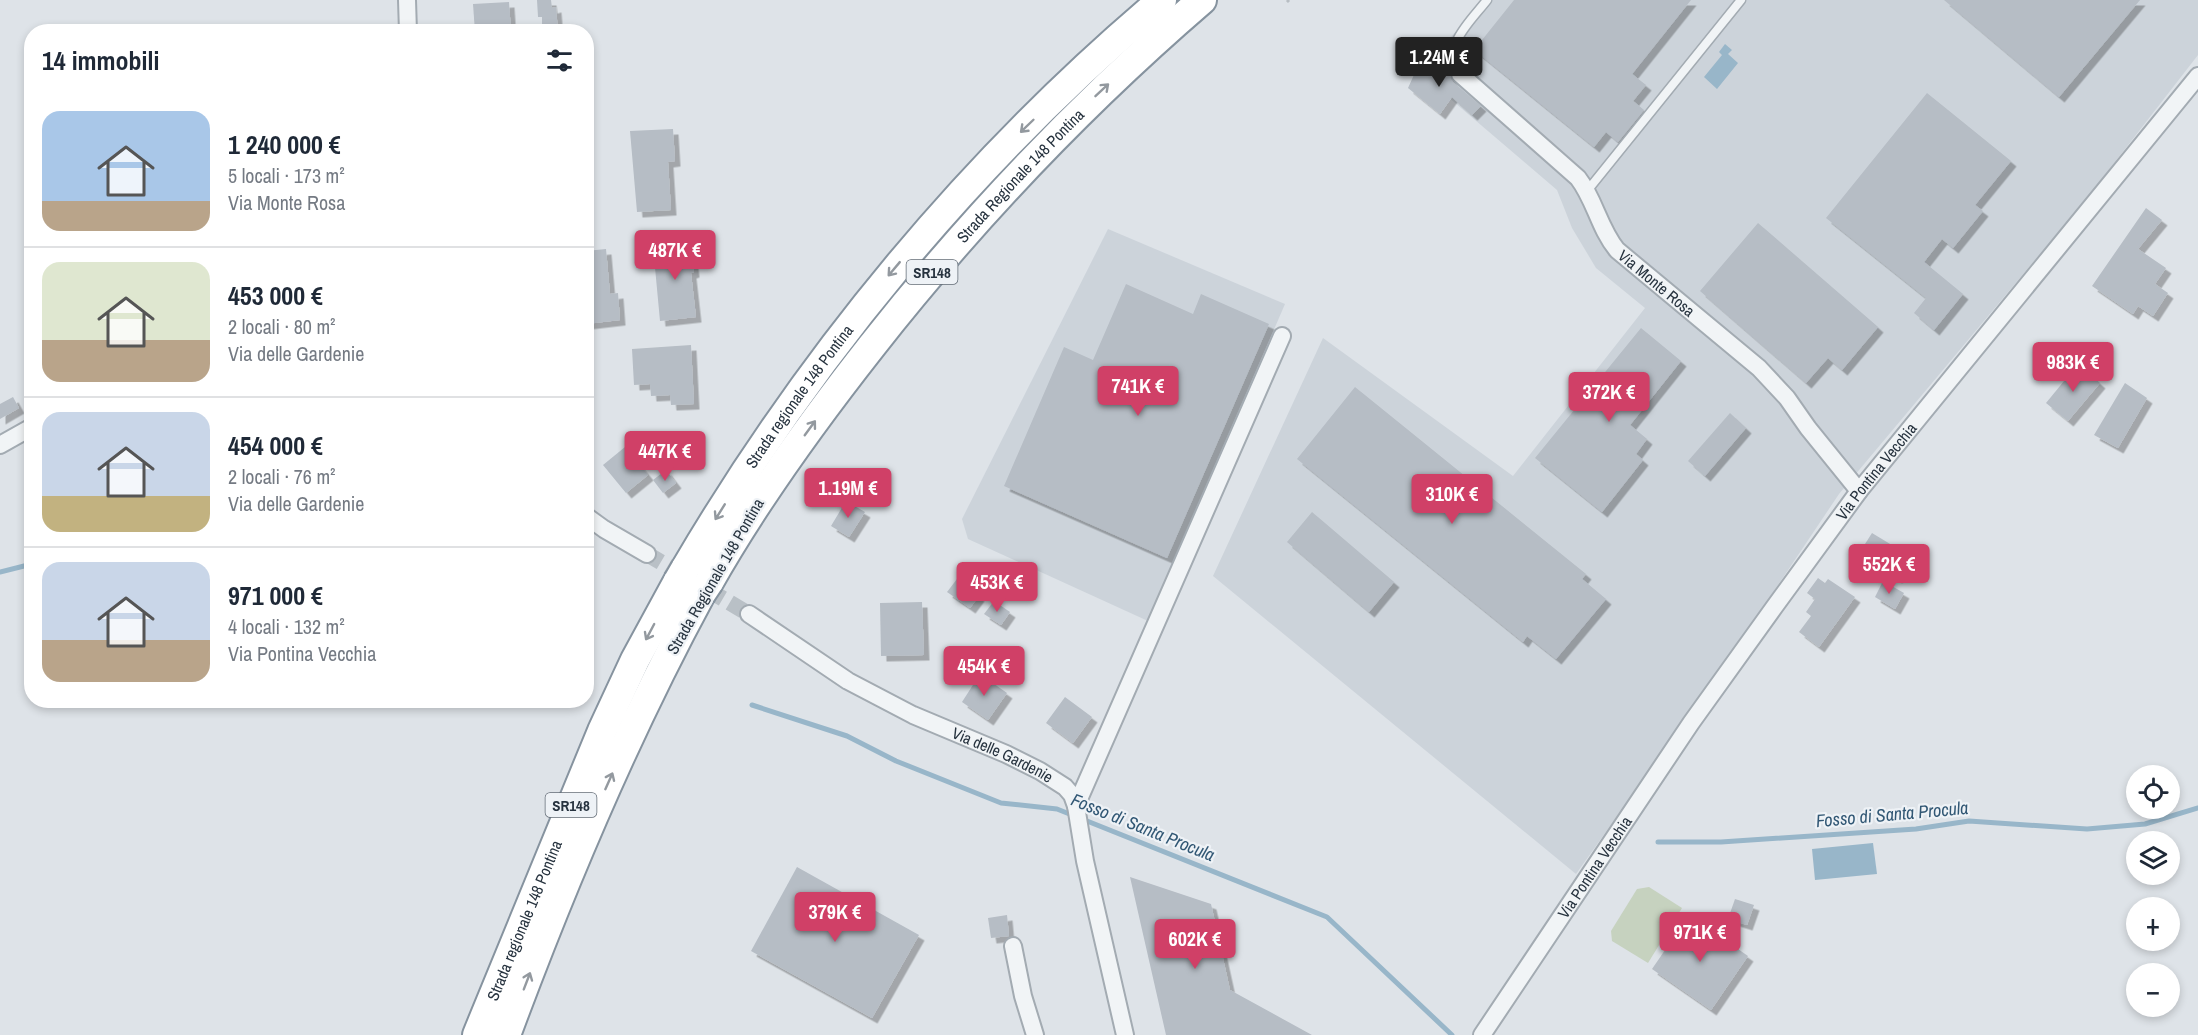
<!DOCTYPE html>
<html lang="it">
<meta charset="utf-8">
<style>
:root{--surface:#fff;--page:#f2f2f3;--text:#1f2937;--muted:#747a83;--line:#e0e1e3;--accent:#d04067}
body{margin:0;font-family:"Archivo Narrow",sans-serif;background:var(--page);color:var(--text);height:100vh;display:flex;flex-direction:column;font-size:22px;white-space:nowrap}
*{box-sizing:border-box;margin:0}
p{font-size:20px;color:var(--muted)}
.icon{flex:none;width:33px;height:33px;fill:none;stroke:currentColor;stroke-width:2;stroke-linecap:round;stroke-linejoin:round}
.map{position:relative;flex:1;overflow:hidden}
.details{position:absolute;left:24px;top:24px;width:570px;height:684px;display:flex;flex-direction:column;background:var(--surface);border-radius:24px;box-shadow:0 3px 9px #0003}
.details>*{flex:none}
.tools{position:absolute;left:2126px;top:765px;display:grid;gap:12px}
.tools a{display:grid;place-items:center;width:54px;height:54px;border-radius:50%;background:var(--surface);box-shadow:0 3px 9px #0003;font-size:30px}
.price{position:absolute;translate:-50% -51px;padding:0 14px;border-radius:6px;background:var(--accent);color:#fff;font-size:20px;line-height:39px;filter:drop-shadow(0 2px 3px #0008)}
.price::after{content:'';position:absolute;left:50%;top:36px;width:18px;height:14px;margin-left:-9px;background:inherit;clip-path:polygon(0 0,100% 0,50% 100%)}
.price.selected{background:#222;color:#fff}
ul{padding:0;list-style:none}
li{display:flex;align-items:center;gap:18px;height:150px;padding:0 18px}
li+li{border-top:2px solid var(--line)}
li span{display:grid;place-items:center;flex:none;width:168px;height:120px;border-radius:18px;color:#555}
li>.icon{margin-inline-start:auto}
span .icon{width:72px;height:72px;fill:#fffc;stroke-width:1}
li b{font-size:26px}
h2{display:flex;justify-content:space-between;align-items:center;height:72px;padding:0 18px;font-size:26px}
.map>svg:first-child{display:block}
</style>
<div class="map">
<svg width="2198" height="1035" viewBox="0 0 2198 1035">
<defs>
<filter id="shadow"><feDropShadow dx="5.5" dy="5.5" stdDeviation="0" flood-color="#0004"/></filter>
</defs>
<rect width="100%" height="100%" fill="#dee3e8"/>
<g fill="#ccd3da">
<polygon points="1483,0 2198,0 2198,55 2087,198 1839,494 1721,670 1576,874 1213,576 1323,338 1513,476 1645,308 1596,268 1572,228 1557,190 1420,73"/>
<polygon points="1108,229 1285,304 1148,621 968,539 962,519"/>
</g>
<polygon fill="#c6d2bf" points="1649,887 1682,908 1648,963 1612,941 1611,931 1637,889"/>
<g fill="#98b6c9">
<polygon points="1725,44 1732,50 1728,54 1738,63 1717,89 1704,77 1722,55 1719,52"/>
<polygon points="1873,843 1877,874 1815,880 1812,849"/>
</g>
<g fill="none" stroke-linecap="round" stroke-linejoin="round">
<g stroke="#98b6c9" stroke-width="5">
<polyline points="0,572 32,564"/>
<polyline points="752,705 847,736 896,761 1001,803 1057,809 1327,917 1452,1035"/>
<polyline points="1658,842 1721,842 1916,829 1969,821 2087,829 2145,824 2198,808"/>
</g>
</g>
<g fill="#b6bdc5" filter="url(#shadow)">
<polygon points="537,0 551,0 552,8 556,7 558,32 542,32 542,17 538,17"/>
<polygon points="1514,0 1691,0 1632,74 1646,85 1633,101 1644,110 1618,142 1606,132 1594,147 1474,50"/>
<polygon points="1944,0 2140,0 2059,97"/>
<polygon points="509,2 511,32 475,32 473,4"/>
<polygon points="1423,55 1450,76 1453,82 1481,106 1472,115 1452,97 1440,114 1408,88"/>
<polygon points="1927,93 2011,161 1975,205 1983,211 1953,248 1942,239 1924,262 1963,294 1934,330 1914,313 1926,298 1826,218"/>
<polygon points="673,129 675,161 668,162 671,210 637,212 630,131"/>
<polygon points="2146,208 2162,220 2138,249 2166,268 2155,284 2168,293 2153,316 2138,306 2133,314 2092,286"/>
<polygon points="1758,223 1878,327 1842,370 1828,358 1806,383 1700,291"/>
<polygon points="691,243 694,272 691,273 696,317 660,321 653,246"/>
<polygon points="606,249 610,294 618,293 620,320 586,324 586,251"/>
<polygon points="1126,284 1193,314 1201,294 1269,324 1167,558 1004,486 1064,347 1093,360"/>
<polygon points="1641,328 1681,361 1630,425 1647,439 1636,454 1643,460 1602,512 1535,458"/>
<polygon points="691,345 694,404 671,405 670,395 651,396 650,384 634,385 632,349"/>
<polygon points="2078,364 2100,383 2068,421 2046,403"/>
<polygon points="2125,383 2147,398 2118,448 2094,435"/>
<polygon points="1355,387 1586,574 1582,579 1606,599 1556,659 1527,636 1523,642 1297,459"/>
<polygon points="13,397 19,408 0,419 0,404"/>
<polygon points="1730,413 1746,428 1705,476 1688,461"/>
<polygon points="625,447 648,475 626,493 603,465"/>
<polygon points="666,470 676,483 663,493 653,480"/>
<polygon points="846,501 865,512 849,537 831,526"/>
<polygon points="1312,512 1394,582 1369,612 1287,542"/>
<polygon points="1872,533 1910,556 1897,578 1858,555"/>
<polygon points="1818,578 1825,583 1828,579 1855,597 1819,647 1799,632 1811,616 1806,612 1815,599 1807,593"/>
<polygon points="957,579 979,596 970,608 947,592"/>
<polygon points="1883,581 1904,593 1895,609 1875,597"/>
<polygon points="994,601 1010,612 1001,625 984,614"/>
<polygon points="922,602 924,655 881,656 880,603"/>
<polygon points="980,674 1007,693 988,720 962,702"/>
<polygon points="1065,697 1092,717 1073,743 1046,723"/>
<polygon points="797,867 919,935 872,1018 751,951"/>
<polygon points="1130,877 1211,904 1230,990 1312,1035 1166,1035"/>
<polygon points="1735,899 1754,905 1747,925 1728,919"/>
<polygon points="1007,915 1009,936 991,938 988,918"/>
<polygon points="1689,915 1748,956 1711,1010 1652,969"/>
</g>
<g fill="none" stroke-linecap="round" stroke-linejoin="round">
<polyline stroke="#b9c0c6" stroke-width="16" stroke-dasharray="16 8" stroke-linecap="butt" points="647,554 749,614"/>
<g stroke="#a3abb2" stroke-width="11">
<g id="service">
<path d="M 1460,74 C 1440,47 1471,21 1487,0"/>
<polyline points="1587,191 1741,0"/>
</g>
</g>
<g stroke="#a3abb2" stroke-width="20">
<g id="minor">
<polyline points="407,0 408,32"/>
<path id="s1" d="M 1460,74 L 1578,178 C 1595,200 1599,228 1617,250 L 1759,368 L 1787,398 L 1808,428 L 1859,491"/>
<polyline points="0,445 32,427"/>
<polyline points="586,516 604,529 647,554"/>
<path id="s2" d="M 749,614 L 848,681 L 913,715 L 1006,754 L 1040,771 L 1065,787 L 1072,795 L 1076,806 L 1085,861 L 1125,1035"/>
<polyline points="1076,806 1282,336"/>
<polyline points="1013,946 1023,996 1035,1035"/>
<path id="s3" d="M 1482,1035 L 1691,723 L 1775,606 L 1859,491 L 2198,76"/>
</g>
</g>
<g stroke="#86939f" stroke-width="32">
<g id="trunk">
<path id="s4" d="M 685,569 C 811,355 972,160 1162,0"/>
<path id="s5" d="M 709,582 C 756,499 812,422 871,347 C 970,221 1080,105 1202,0"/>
<path id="s6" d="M 477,1035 L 602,731 L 635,660 L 678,581"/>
<path d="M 506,1035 C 562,884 624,736 701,594"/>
</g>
</g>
<polyline stroke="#b8bec3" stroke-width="3" stroke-dasharray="4.5 4.5" stroke-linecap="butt" points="1287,0 1289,2"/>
<use href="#service" stroke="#f1f4f6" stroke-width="8"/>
<use href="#minor" stroke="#f1f4f6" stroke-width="16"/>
<use href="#trunk" stroke="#fff" stroke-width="28"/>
<g stroke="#86939f" stroke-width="32" stroke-linecap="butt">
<g id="trunk-bridge">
<polyline points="678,581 685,569"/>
<polyline points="701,594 709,582"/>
</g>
</g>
<use href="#trunk-bridge" stroke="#fff" stroke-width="28"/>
</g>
<defs><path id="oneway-shaft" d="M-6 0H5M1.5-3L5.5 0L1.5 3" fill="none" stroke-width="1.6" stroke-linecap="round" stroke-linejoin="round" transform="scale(1.5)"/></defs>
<g stroke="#93999f">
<use href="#oneway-shaft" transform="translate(1102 90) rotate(-43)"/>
<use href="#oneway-shaft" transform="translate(1027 126) rotate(136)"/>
<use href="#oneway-shaft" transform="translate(894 269) rotate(130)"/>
<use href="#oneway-shaft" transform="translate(810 428) rotate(-54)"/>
<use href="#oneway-shaft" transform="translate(720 512) rotate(122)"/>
<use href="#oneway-shaft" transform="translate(650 632) rotate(118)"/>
<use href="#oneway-shaft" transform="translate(609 781) rotate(-66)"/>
<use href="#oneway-shaft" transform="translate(527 981) rotate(-69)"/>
</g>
<g text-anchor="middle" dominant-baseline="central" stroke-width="4.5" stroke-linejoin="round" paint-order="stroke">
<g fill="#eef2f6" stroke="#636c76" stroke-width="1.5">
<rect x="906.5" y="260" width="51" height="24" rx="4.5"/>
<rect x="545.5" y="793" width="51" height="24" rx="4.5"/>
</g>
<g font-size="15" font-weight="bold" fill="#27333f">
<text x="932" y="272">SR148</text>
<text x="571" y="805">SR148</text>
</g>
<g font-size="16" fill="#27333f" stroke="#eef2f6">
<text stroke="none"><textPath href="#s5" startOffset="513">Strada Regionale 148 Pontina</textPath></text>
<text stroke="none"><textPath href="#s1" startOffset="291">Via Monte Rosa</textPath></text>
<text stroke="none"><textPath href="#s4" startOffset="207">Strada regionale 148 Pontina</textPath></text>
<text stroke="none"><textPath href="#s3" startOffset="688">Via Pontina Vecchia</textPath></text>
<text transform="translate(715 576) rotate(-60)">Strada Regionale 148 Pontina</text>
<text stroke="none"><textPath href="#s2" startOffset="291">Via delle Gardenie</textPath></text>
<text stroke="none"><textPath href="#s3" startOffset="202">Via Pontina Vecchia</textPath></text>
<text stroke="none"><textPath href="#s6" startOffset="124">Strada regionale 148 Pontina</textPath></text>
</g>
<g font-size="18" font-style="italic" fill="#315774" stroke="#eef2f6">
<text transform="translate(1892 814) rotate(-5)">Fosso di Santa Procula</text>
<text transform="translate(1143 827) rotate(22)">Fosso di Santa Procula</text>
</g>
</g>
</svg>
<div class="tools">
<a><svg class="icon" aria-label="locate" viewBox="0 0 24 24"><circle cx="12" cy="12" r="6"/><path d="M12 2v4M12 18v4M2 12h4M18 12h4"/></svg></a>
<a><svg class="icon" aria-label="layers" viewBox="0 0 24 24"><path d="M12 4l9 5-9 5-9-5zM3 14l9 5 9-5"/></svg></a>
<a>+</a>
<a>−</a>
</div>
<b class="price selected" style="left:1439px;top:88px">1.24M €</b>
<b class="price" style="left:675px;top:281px">487K €</b>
<b class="price" style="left:2073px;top:393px">983K €</b>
<b class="price" style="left:1138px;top:417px">741K €</b>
<b class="price" style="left:1609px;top:423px">372K €</b>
<b class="price" style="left:665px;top:482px">447K €</b>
<b class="price" style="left:848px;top:519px">1.19M €</b>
<b class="price" style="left:1452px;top:525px">310K €</b>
<b class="price" style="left:1889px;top:595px">552K €</b>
<b class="price" style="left:997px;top:613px">453K €</b>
<b class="price" style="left:984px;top:697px">454K €</b>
<b class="price" style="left:835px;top:943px">379K €</b>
<b class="price" style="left:1700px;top:963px">971K €</b>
<b class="price" style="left:1195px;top:970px">602K €</b>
<section class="details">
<h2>14 immobili<svg class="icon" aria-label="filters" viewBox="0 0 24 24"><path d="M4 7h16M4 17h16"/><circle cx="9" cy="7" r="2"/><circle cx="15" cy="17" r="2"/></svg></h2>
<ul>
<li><span style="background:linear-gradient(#a9c7e8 75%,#b9a48a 0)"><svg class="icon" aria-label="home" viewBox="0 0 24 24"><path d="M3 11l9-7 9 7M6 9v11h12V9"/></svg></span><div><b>1 240 000 €</b><p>5 locali · 173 m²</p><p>Via Monte Rosa</p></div></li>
<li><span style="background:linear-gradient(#dfe7d0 65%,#b9a48a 0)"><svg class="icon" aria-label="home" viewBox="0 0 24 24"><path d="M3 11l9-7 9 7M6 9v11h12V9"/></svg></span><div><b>453 000 €</b><p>2 locali · 80 m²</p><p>Via delle Gardenie</p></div></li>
<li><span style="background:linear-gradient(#c9d6e8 70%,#c2b280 0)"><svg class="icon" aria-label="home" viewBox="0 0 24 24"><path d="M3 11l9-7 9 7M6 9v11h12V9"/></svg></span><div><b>454 000 €</b><p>2 locali · 76 m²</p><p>Via delle Gardenie</p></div></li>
<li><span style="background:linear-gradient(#c9d6e8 65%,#b9a48a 0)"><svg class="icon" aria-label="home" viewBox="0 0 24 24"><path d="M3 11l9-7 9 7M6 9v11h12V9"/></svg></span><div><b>971 000 €</b><p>4 locali · 132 m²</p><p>Via Pontina Vecchia</p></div></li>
</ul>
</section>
</div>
